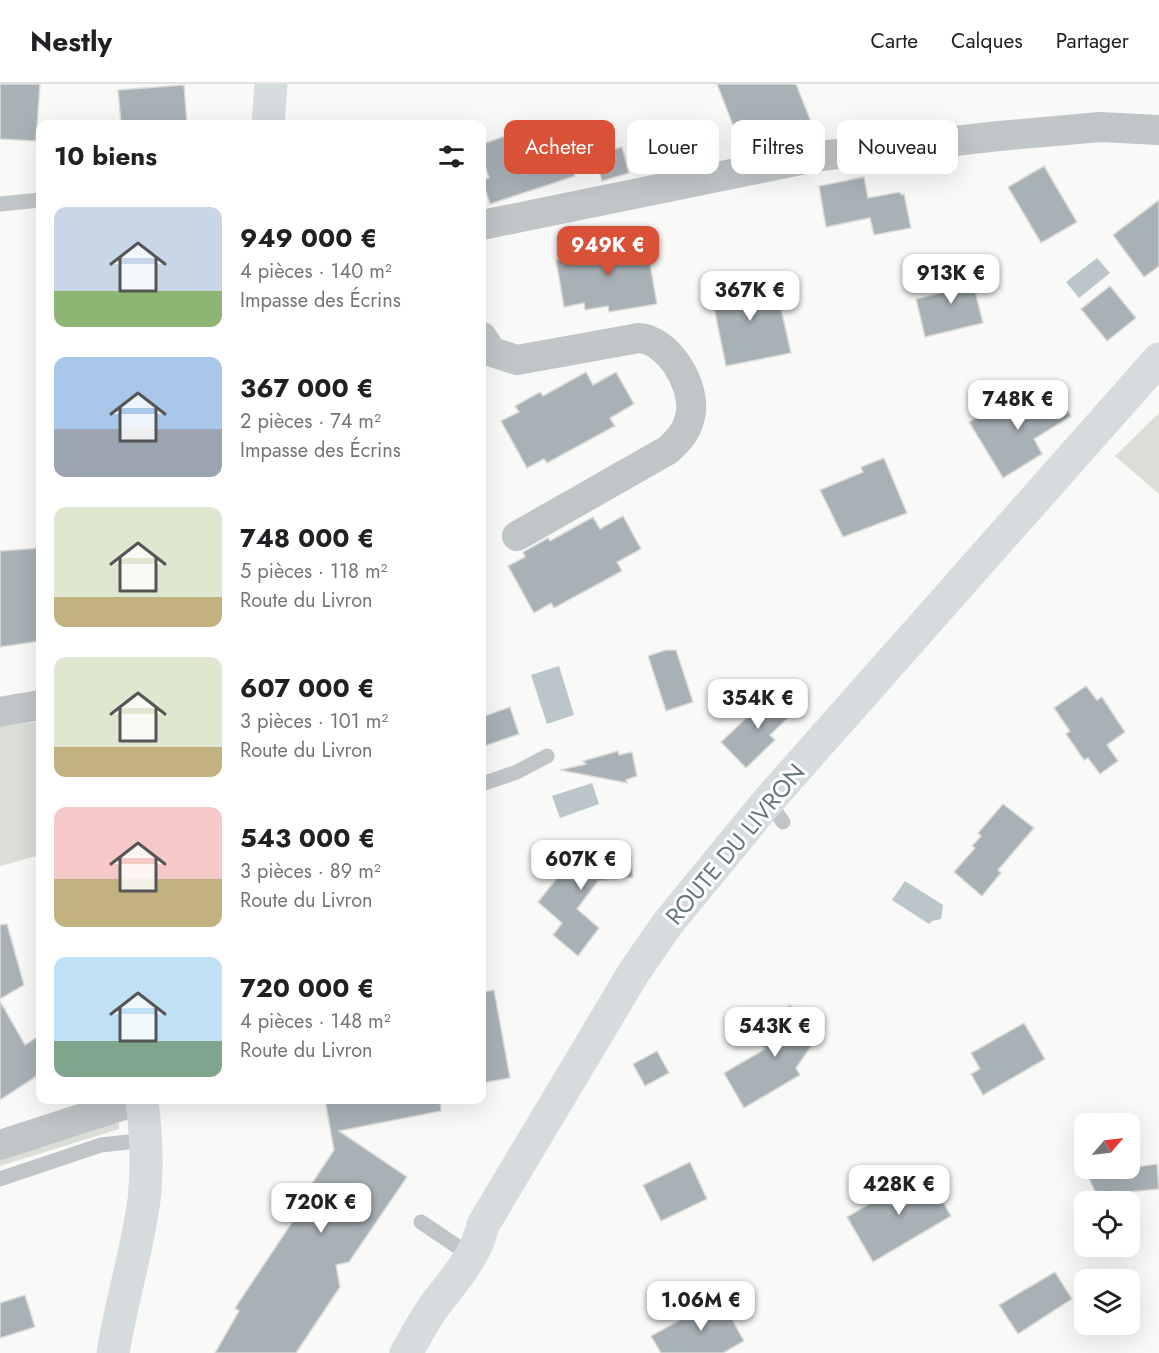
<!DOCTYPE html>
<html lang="fr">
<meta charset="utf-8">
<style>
:root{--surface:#fff;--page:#f6f6f6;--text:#202124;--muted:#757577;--line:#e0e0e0;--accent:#d95237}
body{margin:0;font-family:Jost,sans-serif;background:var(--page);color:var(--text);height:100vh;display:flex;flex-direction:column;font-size:22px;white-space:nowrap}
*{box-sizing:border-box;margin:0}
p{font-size:20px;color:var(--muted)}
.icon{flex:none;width:33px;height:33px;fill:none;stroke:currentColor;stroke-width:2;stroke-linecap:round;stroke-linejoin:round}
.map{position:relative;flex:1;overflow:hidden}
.drawer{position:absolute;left:36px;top:36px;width:450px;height:984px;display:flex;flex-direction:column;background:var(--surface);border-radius:12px;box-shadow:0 6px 24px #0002}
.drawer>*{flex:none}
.hud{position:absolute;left:504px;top:36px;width:564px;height:54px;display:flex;gap:12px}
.needle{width:39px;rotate:62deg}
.controls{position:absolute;left:1074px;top:1029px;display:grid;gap:12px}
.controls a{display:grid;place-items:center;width:66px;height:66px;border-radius:12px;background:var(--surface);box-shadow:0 6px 24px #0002;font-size:30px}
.price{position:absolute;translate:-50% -51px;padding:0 14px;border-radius:12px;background:#fff;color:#222;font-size:20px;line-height:39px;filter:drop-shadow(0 2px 3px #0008)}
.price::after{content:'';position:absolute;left:50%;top:36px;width:18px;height:14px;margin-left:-9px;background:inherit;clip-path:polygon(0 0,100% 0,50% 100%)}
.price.current{background:var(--accent);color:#fff}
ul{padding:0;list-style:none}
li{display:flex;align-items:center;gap:18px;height:150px;padding:0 18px}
li span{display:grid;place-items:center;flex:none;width:168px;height:120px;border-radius:12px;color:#555}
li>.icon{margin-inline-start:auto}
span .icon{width:72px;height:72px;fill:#fffc;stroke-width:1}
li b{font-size:26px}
h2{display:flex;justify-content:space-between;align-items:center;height:72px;padding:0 18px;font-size:26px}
.chip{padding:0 21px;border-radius:12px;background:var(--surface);box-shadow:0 6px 24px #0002;font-size:21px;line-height:54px}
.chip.current{background:var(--accent);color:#fff}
header{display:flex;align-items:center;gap:36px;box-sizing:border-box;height:84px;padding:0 30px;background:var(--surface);border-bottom:2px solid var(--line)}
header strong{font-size:28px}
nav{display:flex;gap:33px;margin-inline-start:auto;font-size:21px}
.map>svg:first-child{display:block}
</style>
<header>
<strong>Nestly</strong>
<nav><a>Carte</a><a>Calques</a><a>Partager</a></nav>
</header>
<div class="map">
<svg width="1159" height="1269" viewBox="0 0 1159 1269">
<rect width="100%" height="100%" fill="#f9f9f7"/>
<g fill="#daded6">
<polygon points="1159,329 1159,410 1115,372"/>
<polygon points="40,637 40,771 0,782 0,643"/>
<polygon points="119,1031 119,1045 0,1082 0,1068"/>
</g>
<g fill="#bbc6ca">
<polygon points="1097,174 1110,189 1079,214 1066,198"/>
<polygon points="559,582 574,631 547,640 531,591"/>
<polygon points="592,699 599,720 560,734 552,712"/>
<polygon points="905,797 943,821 941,835 932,837 929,840 892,816"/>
</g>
<g fill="#a8b1b6" stroke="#dbdbd9" stroke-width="1.5">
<polygon points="0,0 40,0 36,57 0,55"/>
<polygon points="717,0 796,0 812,40 743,67"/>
<polygon points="184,1 187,40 121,40 118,6"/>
<polygon points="523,46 533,76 567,65 575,92 490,120 482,96 489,94 482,72 482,60"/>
<polygon points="622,63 629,89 602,97 594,71"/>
<polygon points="1044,82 1077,138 1041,159 1008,103"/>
<polygon points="864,93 868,114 900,108 901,111 904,110 911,144 874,151 870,134 826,143 819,102"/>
<polygon points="1159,116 1159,182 1144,193 1113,151"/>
<polygon points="646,157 657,220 609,228 608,222 585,226 584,219 564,223 556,176 574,173 572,163 601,158 602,164"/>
<polygon points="969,183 983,239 925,253 916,215 941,209 937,191"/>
<polygon points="759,195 761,202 775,198 791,269 726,282 710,204"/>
<polygon points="1110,202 1136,234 1107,257 1081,225"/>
<polygon points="586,288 593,301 616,288 634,320 610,334 615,342 547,379 544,375 527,384 501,337 519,328 515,322 540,308 543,312"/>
<polygon points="1055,305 1071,332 1034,355 1042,370 1003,394 969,338 1007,316 1014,329"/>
<polygon points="884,374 907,429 843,453 820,406 863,388 861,383"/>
<polygon points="623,432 641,465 617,478 622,487 554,524 551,519 534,529 508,482 525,473 523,468 548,454 550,457 593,433 600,445"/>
<polygon points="40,464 40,557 0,563 0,467"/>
<polygon points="666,566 676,566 693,618 666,627 648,572"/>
<polygon points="1086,602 1097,616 1102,613 1125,648 1107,661 1118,677 1100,690 1088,674 1084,676 1066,650 1070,647 1054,624"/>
<polygon points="775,607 795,627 770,651 775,656 746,684 721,658"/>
<polygon points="510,623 519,650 482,663 482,633"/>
<polygon points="618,667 619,671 632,668 637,692 626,696 627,699 560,686 586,680 583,677"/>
<polygon points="1003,720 1034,744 998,786 1001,789 982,812 954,788 975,764 972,762 981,752 978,749"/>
<polygon points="586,765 589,766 589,770 630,766 633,793 598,797 577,825 599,844 578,872 553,851 562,839 538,818 561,789 561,766"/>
<polygon points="7,840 24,901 0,915 0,841"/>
<polygon points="494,906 510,994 482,999 482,908"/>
<polygon points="0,917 25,961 40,951 40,990 0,1016"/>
<polygon points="789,921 825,942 796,984 800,991 744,1024 724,989 765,965 759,955 772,948"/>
<polygon points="1024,939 1045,975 983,1011 971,990 980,985 971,969"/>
<polygon points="657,967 669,989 645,1002 633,980"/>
<polygon points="325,1016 440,1016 441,1027 339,1047 407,1093 349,1178 336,1181 340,1203 296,1269 215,1269 239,1227 235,1224 303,1122 299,1119 334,1066"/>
<polygon points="690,1078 707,1115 661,1137 643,1101"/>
<polygon points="1157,1080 1159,1105 1128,1108 1108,1118 1100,1118 1084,1084 1130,1084"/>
<polygon points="925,1087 951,1132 873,1178 847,1133"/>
<polygon points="1055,1188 1072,1215 1018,1250 999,1221"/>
<polygon points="25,1211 35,1243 0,1254 0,1219"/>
<polygon points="720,1214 744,1257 723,1269 661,1269 651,1252"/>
</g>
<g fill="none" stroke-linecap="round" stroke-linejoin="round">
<g stroke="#c0c5c8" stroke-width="15">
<polyline points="0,120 40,116"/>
<polyline points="482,700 517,688 547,672"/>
<polyline points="768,717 783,738"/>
<polyline points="0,1095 101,1061 146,1056"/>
<polyline points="421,1138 470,1171"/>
</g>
<g stroke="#c0c5c8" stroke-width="30">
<polyline points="482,141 820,72 999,52 1100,43 1159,46"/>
<path d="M 482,253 L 492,268 L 517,276 L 639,254 C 668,256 694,299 691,327 C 689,345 680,355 668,366 L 517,452"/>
<polyline points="0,628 40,621"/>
<polyline points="0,1061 139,1016"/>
</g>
<g stroke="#d6dbde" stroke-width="33">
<polyline points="268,40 271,0"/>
<path d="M 113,1269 C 121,1218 137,1168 144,1116 C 148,1082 146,1049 142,1016"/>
<path d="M 406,1269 C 416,1252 426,1232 438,1217 C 456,1194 477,1170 483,1141 L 634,888 L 668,839 L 768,717 L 1159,275"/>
</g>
</g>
<g text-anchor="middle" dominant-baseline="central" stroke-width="6" stroke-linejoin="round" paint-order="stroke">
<g font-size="24" fill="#667780" stroke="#fff">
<text transform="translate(735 760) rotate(-50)">ROUTE DU LIVRON</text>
</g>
</g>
</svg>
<div class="controls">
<a><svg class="needle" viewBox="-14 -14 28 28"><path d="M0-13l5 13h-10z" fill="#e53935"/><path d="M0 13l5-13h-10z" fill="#757577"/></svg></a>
<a><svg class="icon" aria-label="locate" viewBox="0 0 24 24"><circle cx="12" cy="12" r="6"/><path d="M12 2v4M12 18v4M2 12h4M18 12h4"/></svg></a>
<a><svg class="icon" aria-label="layers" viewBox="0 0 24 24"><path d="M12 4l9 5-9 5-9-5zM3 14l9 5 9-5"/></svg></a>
</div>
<b class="price current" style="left:608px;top:193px">949K €</b>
<b class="price" style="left:951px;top:221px">913K €</b>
<b class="price" style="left:750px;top:238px">367K €</b>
<b class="price" style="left:1018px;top:347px">748K €</b>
<b class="price" style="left:758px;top:646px">354K €</b>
<b class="price" style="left:581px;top:807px">607K €</b>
<b class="price" style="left:775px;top:974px">543K €</b>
<b class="price" style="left:899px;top:1132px">428K €</b>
<b class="price" style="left:321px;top:1150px">720K €</b>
<b class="price" style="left:701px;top:1248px">1.06M €</b>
<div class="hud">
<a class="chip current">Acheter</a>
<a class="chip">Louer</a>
<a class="chip">Filtres</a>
<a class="chip">Nouveau</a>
</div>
<section class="drawer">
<h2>10 biens<svg class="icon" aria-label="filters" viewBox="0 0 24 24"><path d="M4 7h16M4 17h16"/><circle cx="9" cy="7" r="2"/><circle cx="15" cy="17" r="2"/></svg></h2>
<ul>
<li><span style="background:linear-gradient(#c9d6e8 70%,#8fb573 0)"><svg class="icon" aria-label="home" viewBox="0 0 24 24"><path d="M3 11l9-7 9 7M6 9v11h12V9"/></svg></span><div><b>949 000 €</b><p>4 pièces · 140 m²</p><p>Impasse des Écrins</p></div></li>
<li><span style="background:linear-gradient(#a9c7e8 60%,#9aa5b1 0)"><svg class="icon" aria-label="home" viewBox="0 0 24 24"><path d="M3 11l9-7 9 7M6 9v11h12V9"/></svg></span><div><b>367 000 €</b><p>2 pièces · 74 m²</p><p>Impasse des Écrins</p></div></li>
<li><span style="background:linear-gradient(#dfe7d0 75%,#c2b280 0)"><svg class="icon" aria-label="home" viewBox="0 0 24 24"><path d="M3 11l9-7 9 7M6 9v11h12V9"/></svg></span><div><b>748 000 €</b><p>5 pièces · 118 m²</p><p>Route du Livron</p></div></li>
<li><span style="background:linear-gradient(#dfe7d0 75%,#c2b280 0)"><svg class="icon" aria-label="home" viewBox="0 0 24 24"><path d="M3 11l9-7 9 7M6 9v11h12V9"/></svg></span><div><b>607 000 €</b><p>3 pièces · 101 m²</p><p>Route du Livron</p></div></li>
<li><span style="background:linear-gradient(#f6c9c9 60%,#c2b280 0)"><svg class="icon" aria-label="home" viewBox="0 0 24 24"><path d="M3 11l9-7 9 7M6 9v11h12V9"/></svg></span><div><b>543 000 €</b><p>3 pièces · 89 m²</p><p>Route du Livron</p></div></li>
<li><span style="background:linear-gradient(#bfe0f5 70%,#7fa58c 0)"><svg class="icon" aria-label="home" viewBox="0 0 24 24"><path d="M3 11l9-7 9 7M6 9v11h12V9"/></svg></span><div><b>720 000 €</b><p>4 pièces · 148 m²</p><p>Route du Livron</p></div></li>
</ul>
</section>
</div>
